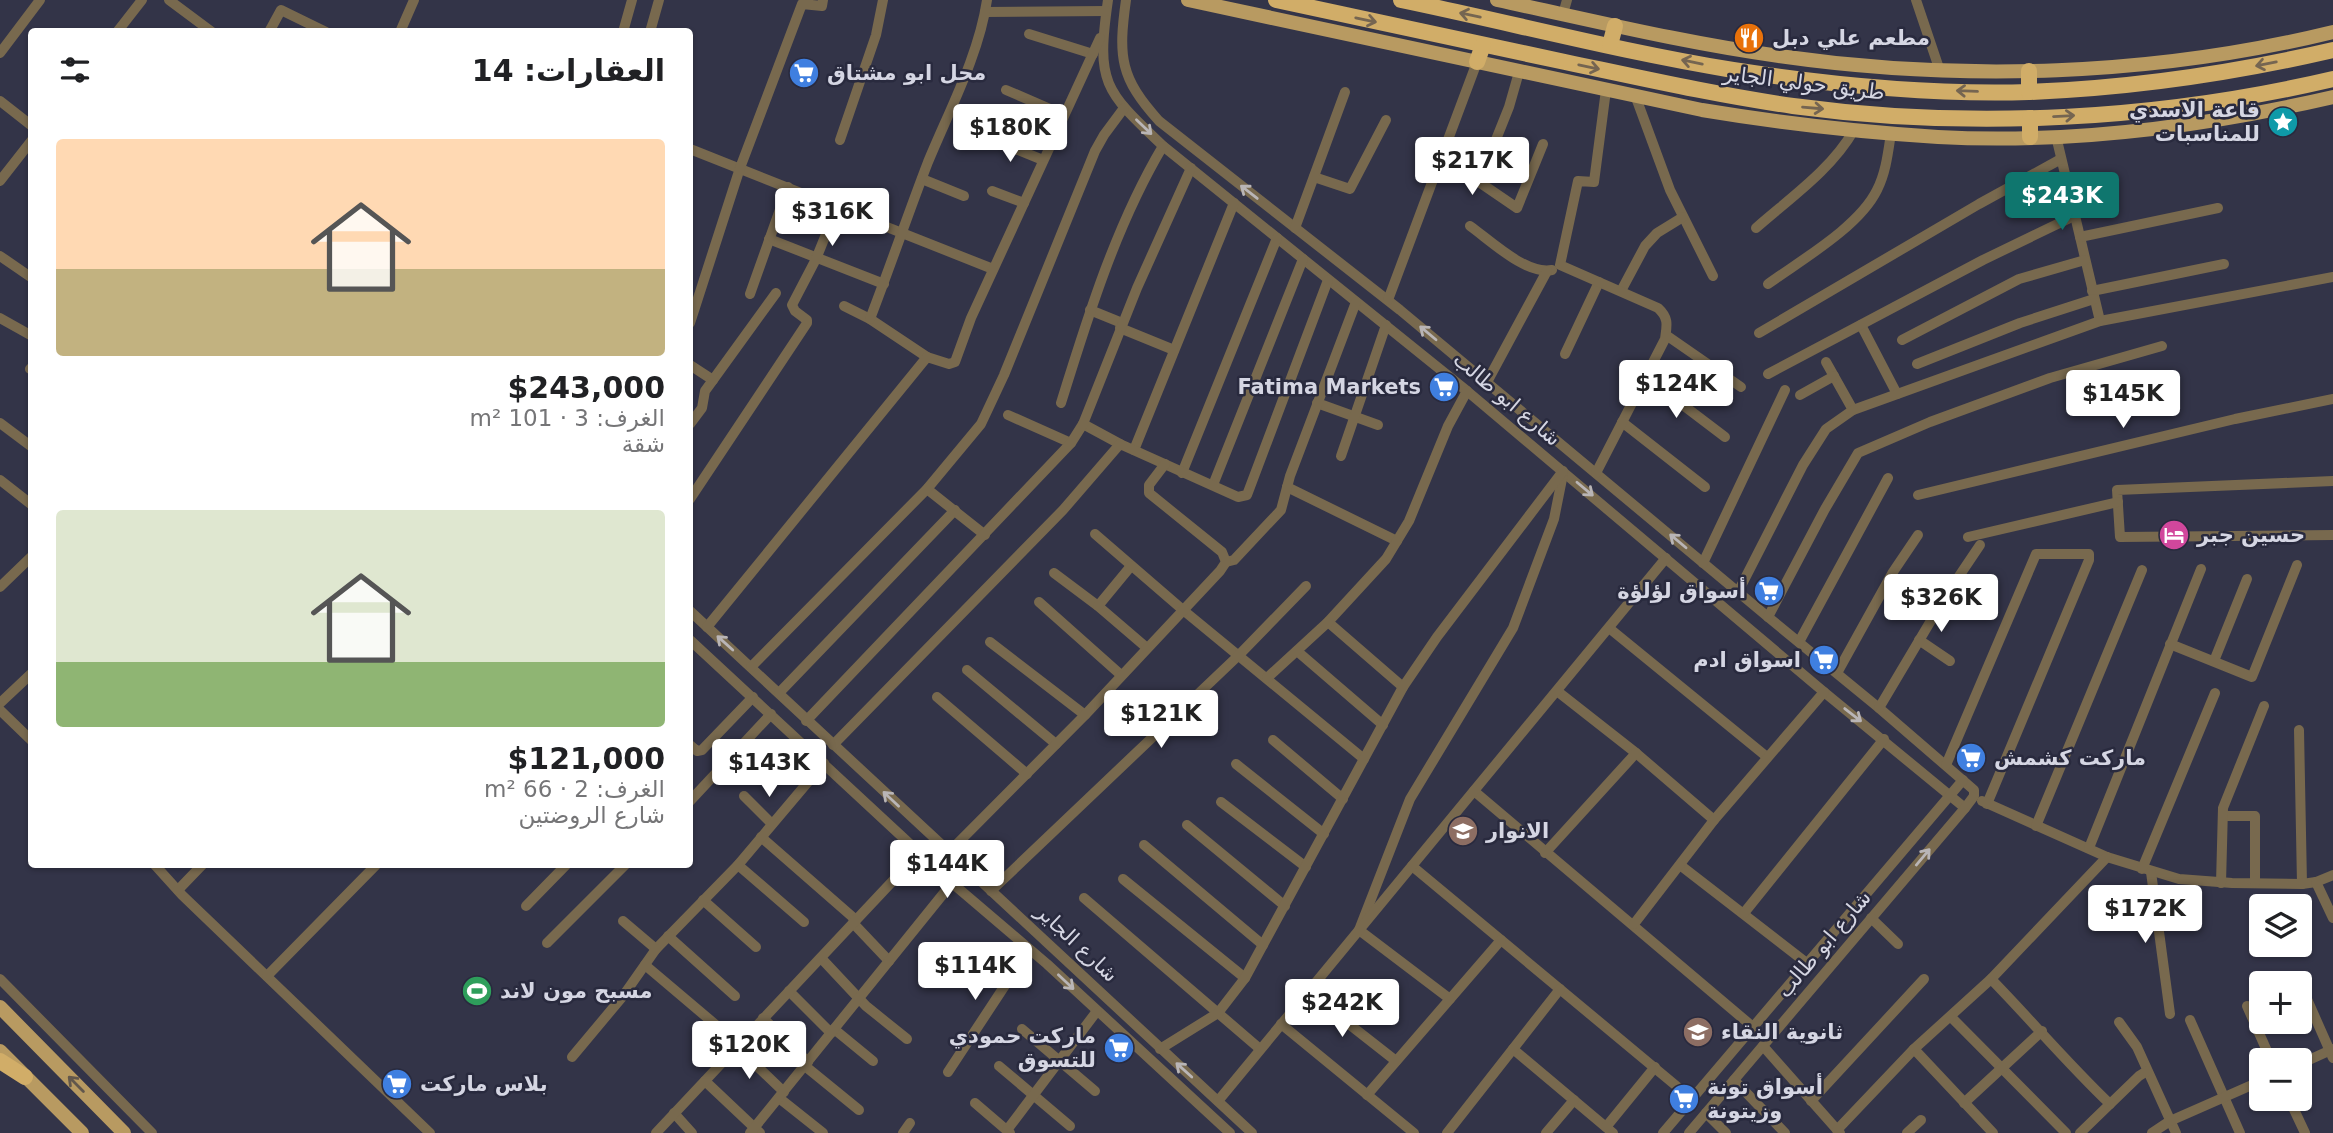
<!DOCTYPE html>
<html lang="ar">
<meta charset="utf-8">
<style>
:root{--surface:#fff;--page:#f2f2f2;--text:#202124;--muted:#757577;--accent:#0f766e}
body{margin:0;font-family:"DejaVu Sans","Noto Sans Arabic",sans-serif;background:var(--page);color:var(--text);direction:rtl;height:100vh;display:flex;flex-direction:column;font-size:26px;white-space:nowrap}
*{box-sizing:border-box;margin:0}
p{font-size:23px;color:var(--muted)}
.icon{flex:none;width:38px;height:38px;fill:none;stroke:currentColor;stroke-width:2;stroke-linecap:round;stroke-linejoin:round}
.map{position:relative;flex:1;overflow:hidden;direction:ltr}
.panel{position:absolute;left:28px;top:28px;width:665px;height:840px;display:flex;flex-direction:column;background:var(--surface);border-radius:7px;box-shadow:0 2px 5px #0004;direction:rtl}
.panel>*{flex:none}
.fabs{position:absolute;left:2249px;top:894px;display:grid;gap:14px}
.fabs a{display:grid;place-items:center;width:63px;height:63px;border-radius:7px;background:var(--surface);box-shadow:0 2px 5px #0004;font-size:35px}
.price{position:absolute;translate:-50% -60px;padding:0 16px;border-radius:7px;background:#fff;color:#222;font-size:23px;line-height:46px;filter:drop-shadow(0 2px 4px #0008)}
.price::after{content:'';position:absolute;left:50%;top:42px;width:21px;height:16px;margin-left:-10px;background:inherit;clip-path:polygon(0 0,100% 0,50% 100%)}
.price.on{background:var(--accent);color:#fff}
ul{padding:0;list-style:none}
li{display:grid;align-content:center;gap:14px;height:371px;padding:0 28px}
li span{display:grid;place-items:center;height:217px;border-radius:7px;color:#555}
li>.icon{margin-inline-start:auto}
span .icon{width:126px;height:126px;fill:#fffc;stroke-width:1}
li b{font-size:30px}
h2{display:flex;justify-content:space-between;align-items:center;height:84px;padding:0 28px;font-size:30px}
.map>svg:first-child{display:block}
</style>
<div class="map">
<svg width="2333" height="1133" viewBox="0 0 2333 1133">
<rect width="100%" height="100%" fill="#333448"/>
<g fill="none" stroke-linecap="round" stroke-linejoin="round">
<g stroke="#78694e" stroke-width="10">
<polyline points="169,0 212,32"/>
<path d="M 1108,0 C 1096,83 1104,90 1163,146 L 1467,391 L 1824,692 L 1965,808"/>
<path d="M 1126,0 C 1118,57 1120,78 1159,121 L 1400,310 L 1768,617 L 1879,708 L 1974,790 L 1974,796 L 1965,808 L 1689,1133"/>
<polyline points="1916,0 1940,71"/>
<polyline points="985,12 1106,11"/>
<polyline points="1563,14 1567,0"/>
<polyline points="117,32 142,0"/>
<polyline points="269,32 281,10 326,32"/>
<polyline points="400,32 414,0"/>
<polyline points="623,32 632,0"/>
<polyline points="650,32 659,0"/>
<polyline points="1029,34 1093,54"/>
<polyline points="0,53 40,0"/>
<polyline points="1519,72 1509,107 1479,182 1517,208 1543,144"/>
<polyline points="1006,90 1064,115"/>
<polyline points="1635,95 1670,190 1713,276"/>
<polyline points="0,101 32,126"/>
<polyline points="2056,136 2100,321"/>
<polyline points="988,138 1043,160"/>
<polyline points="840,140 876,35 883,0"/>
<polyline points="690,149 993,269"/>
<polyline points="1314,177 1350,189 1386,120"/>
<polyline points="922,179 964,196"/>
<polyline points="0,181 32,140"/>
<polyline points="992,191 1024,203"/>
<path d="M 1470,226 C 1491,241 1526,275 1552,270"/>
<polyline points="1295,228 1345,92"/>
<path d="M 1756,228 C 1790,198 1831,170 1854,130"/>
<polyline points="2080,237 2218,208"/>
<polyline points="769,239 884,284"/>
<polyline points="0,256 32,278"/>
<path d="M 1768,284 C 1801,260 1859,227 1877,190 C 1886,172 1888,153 1891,133"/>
<polyline points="1621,291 1645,246 1657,233 1683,217"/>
<polyline points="2092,291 2224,264"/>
<polyline points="750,294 788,187"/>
<polyline points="1388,300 1477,62"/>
<polyline points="844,306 870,319 927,357"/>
<polyline points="1090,310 1122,323"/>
<polyline points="0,318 32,336"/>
<path d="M 870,319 C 890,267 908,214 928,162 C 949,111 979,55 987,0"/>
<polyline points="690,323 740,168 802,4 822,6 823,0"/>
<polyline points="1861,325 1897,394"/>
<polyline points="1120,328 1174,350"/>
<polyline points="1759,333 1979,204 2061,159"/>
<polyline points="1666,335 1741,387"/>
<polyline points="1902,340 2019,279 2085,260"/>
<polyline points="1565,354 1599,282"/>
<polyline points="1826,362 1853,410"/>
<polyline points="1917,364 2020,323 2094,299"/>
<polyline points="690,365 713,380"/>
<polyline points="30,369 32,367"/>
<polyline points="1768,374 1983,260 2074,216"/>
<polyline points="1646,377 1725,437"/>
<polyline points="1487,382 1547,271"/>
<polyline points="1800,395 1834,376"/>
<path d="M 1061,403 C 1088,316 1116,225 1163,146"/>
<polyline points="1317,403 1378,425"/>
<polyline points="1008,415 1071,443"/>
<polyline points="1622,422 1705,487"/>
<polyline points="0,423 32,447"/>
<polyline points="690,424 702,408 705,391 776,293"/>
<polyline points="1083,424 1120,444"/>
<polyline points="1134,450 1234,203"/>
<polyline points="1341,456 1386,325"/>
<polyline points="1182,473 1277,238"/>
<path d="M 1596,473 L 1665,339 C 1667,325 1669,318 1658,308 L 1560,265 L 1578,181 L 1594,182 L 1606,90"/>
<polyline points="0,480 32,505"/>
<polyline points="2333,481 2117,490 2120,537 2333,535"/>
<polyline points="1213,485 1303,259"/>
<polyline points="1287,487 1397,541"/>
<polyline points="927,489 985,535"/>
<polyline points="1918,495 2235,419 2333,399"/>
<polyline points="690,499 807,323 807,320 795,311 792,305 816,259 837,207"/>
<polyline points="1095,534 1183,610 1364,759"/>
<polyline points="1968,537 2118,502"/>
<polyline points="1226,562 1234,560 1281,510 1290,476 1356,302"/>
<polyline points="1703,563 1785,390"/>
<polyline points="1054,573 1098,606 1147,648"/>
<polyline points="0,587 32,556"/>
<polyline points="1738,592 1803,465 1826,429 1853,410 2100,321 2333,277"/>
<polyline points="1039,602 1121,675"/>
<polyline points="1098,606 1131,566"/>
<polyline points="690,611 1252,1133"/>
<polyline points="1768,617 1825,509 1858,453 1930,422 2050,378 2162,346"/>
<polyline points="1328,622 1403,687"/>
<polyline points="707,627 927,357 949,364 955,362 971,318 1100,38"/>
<polyline points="1609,628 1767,757"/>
<polyline points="690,640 952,883 1047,964 1230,1133"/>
<polyline points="1919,640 1950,661"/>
<polyline points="990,642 1085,715"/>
<polyline points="1799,642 1888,478"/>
<polyline points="2170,644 2252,677 2297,565"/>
<polyline points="1297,651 1383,725"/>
<polyline points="2214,661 2247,579"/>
<polyline points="751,667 927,489 981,424 1004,375 1095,151 1104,135 1124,108"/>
<polyline points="967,670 1056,744"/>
<polyline points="1837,673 1893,572 1918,535"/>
<polyline points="1267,678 1328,622 1386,559 1409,521 1448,426 1467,391"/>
<polyline points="1557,691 1636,753 1714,820"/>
<polyline points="779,693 955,510"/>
<polyline points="937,697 1027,774"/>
<polyline points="0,703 32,673"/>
<polyline points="1879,708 1945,597 1980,545"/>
<polyline points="0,710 32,741"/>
<polyline points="806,721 1071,443 1083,424 1137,288 1191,168"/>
<polyline points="2299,730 2302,884"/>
<polyline points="1273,740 1343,799"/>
<polyline points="690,745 697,751 702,750 753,697"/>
<polyline points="833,745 1063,510 1120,444 1238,497 1247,495 1328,280"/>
<polyline points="1236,764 1324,834"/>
<polyline points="1946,765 2036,554 2089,554 2089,560 1987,804"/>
<polyline points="1474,791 1753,1027"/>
<polyline points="744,796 772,824"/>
<polyline points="690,801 771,714"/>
<polyline points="1982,801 2107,857 2179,879 2232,883 2302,884 2316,882 2333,875"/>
<polyline points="1221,802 1306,867"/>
<polyline points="2223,816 2255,816 2255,883"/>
<polyline points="1187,825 1285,906"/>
<polyline points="2036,826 2142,570"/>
<polyline points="761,837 856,920"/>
<polyline points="1144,845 1263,945"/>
<polyline points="2089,848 2201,569"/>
<polyline points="948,853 1085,715 1220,571 1226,562 1222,552 1149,493 1149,485 1165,464"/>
<polyline points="1545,853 1636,753"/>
<polyline points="154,864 182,895 430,1133"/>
<polyline points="738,865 804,922"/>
<polyline points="1680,865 1804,961"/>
<polyline points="1412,866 1692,1099"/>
<polyline points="2142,869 2215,693"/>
<polyline points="2151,872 2170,1014"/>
<polyline points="1123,879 1245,978"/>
<polyline points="2316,882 2333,918"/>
<polyline points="2221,883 2223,808 2264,706"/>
<polyline points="178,890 203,864"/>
<polyline points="991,891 1239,655 1306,586"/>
<polyline points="1084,898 1260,1049"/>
<polyline points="703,900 756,947"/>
<polyline points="526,906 567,864"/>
<polyline points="1744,913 1884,739"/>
<polyline points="1871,918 1898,944"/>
<polyline points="623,921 656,949 738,865 824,763"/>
<polyline points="853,923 889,961"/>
<polyline points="1634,924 1714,820 1824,692"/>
<polyline points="668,936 735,996"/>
<polyline points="547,943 626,864"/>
<polyline points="821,958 866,1006 907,1039"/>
<polyline points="645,965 723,1031"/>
<polyline points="267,976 377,864"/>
<polyline points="0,979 152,1133"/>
<path d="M 1991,979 C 2031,1020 2068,1064 2110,1104"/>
<polyline points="2303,990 2333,1058"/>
<polyline points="789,991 831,1033"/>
<polyline points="1308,992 1396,1061"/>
<polyline points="1450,999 1359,930 1410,799 1513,628 1554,519 1563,474"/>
<polyline points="2247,1006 2271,1060"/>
<polyline points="1951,1017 2066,1133"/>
<polyline points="763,1018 808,1062"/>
<polyline points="2190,1020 2240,1133"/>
<polyline points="2119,1022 2137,1047 2176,1133"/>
<polyline points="1281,1024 1414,1133"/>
<polyline points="834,1029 873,1061"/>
<polyline points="1022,1029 1095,1091"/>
<polyline points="1763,1046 1840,1133"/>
<polyline points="737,1047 784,1092"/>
<polyline points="1160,1049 1218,1013 1245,978 1403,687 1437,637 1563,471"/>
<polyline points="1513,1049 1613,1133"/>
<polyline points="572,1057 623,996 656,949"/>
<polyline points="2300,1064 2333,1049"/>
<polyline points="805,1066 859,1110"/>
<polyline points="999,1066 1070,1126"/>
<polyline points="948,1072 1029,949"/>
<polyline points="1734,1080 1785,1133"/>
<polyline points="705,1081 760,1133"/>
<polyline points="1367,1095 1501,940"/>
<polyline points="779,1098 823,1133"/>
<polyline points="2289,1099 2305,1133"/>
<polyline points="1218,1101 1666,558"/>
<polyline points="1811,1101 1924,979"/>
<polyline points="975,1103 1010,1133"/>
<polyline points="1964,1103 2042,1031"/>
<polyline points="674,1113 692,1133"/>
<polyline points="1706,1113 1726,1133"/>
<polyline points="1606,1127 1655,1067"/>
<polyline points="1007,1130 1097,1011"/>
<polyline points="1837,1130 1914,1049"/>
<polyline points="656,1133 919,853"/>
<polyline points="750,1133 952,883"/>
<polyline points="903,1133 910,1123"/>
<polyline points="1447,1133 1560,989"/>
<polyline points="1546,1133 1574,1100"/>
<polyline points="1663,1133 1963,780"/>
<polyline points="1907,1133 1921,1120"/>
<polyline points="1993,1133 1914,1049 1991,979 2107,857"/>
<polyline points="2080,1133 2139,1076 2147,1071"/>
<polyline points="2152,1133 2170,1121 2261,1081"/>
</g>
<g stroke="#b89a61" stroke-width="14">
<path d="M 1188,0 L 1702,110 C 1780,123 1859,132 1938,137 C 2068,144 2207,126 2333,97"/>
<path d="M 1497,0 C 1591,20 1684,43 1779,56 C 1962,82 2153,76 2333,32"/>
<polyline points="0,1007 124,1133"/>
<polyline points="0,1051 82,1133"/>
</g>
<g stroke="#d1ad68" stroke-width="16">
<path d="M 1276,0 C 1372,20 1469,42 1565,62 C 1641,78 1716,95 1793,106 C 1971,130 2158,120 2333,79"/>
<path d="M 1401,0 C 1512,23 1622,52 1733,70 C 1830,85 1931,95 2029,92 C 2131,88 2234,73 2333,50"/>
<polyline points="1610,45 1615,26"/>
<polyline points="1477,62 1483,45"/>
<polyline points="2029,71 2029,92"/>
<polyline points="2030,118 2030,137"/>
<polyline points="0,1061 25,1077"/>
</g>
</g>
<defs><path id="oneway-shaft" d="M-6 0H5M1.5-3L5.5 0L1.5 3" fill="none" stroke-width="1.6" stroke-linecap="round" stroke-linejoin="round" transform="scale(1.75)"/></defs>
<g stroke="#756551">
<use href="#oneway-shaft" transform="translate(1470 15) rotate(-168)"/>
<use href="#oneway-shaft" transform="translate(1366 20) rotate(12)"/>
<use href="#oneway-shaft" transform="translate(1692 62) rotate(-168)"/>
<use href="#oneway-shaft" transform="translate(2266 64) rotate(169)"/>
<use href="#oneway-shaft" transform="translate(1589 67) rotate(12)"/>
<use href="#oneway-shaft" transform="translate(1967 91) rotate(-178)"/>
<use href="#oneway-shaft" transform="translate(1813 108) rotate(5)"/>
<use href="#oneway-shaft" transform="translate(2064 116) rotate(-3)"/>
</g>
<g stroke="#b9b5b6">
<use href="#oneway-shaft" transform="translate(1144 127) rotate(44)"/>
<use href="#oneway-shaft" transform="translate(1249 192) rotate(-142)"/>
<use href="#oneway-shaft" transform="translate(1428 333) rotate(-140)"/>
<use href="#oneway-shaft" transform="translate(1585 489) rotate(40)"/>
<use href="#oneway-shaft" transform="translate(1678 541) rotate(-140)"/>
<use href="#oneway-shaft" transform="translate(725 643) rotate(-138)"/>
<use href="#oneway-shaft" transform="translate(1853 715) rotate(38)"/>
<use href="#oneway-shaft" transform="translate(891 799) rotate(-137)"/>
<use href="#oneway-shaft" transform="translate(1923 857) rotate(-50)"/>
<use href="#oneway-shaft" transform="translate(1066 982) rotate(43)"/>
<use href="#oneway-shaft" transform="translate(1184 1070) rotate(-138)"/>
</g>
<use stroke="#62574c" href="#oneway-shaft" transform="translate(76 1084) rotate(-135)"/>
<defs>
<g id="restaurant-disc" transform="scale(1.575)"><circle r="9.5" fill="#e8710a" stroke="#292a3e"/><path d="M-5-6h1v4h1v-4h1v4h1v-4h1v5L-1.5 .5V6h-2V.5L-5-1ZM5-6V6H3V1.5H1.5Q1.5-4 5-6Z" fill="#fff"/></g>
<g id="supermarket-disc" transform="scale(1.575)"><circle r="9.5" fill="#3f7fe0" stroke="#292a3e"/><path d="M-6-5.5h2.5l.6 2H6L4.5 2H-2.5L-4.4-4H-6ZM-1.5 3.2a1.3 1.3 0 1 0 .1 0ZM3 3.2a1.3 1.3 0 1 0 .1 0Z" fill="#fff"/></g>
<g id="sight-disc" transform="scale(1.575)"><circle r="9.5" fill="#0f9aa8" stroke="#292a3e"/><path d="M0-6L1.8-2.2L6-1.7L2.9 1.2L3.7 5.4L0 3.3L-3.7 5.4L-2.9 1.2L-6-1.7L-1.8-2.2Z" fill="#fff"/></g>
<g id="hotel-disc" transform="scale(1.575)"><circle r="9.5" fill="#d1479c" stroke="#292a3e"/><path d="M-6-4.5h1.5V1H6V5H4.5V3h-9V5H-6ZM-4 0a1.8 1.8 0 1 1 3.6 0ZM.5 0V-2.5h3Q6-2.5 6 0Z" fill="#fff"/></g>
<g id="school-disc" transform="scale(1.575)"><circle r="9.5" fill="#8d6e63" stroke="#292a3e"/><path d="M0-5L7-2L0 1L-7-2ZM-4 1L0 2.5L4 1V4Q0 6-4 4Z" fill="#fff"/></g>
<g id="stadium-disc" transform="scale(1.575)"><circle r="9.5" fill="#2e9e5b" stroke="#292a3e"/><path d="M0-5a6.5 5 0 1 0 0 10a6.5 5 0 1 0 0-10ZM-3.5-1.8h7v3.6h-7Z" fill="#fff"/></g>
</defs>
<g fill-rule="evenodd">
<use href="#restaurant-disc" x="1749" y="38"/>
<use href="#supermarket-disc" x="804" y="73"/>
<use href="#sight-disc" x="2283" y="122"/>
<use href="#supermarket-disc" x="1444" y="387"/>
<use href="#hotel-disc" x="2174" y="535"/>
<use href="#supermarket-disc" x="1769" y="591"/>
<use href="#supermarket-disc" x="1824" y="660"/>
<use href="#supermarket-disc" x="1971" y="758"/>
<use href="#school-disc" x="1463" y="831"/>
<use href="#stadium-disc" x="477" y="991"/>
<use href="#school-disc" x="1698" y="1032"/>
<use href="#supermarket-disc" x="1119" y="1048"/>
<use href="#supermarket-disc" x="397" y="1084"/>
<use href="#supermarket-disc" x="1684" y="1099"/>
</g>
<g text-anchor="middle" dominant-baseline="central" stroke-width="5" stroke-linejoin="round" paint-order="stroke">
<g font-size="21" font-weight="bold" fill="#d5d6e3" stroke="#292a3e" text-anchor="start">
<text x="1772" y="38">مطعم علي دبل</text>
<text x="827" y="73">محل ابو مشتاق</text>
<text x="2260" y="110" text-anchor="end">قاعة الاسدي<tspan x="2260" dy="24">للمناسبات</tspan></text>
<text x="1421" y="387" text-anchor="end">Fatima Markets</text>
<text x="2197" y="535">حسين جبر</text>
<text x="1746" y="591" text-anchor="end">أسواق لؤلؤة</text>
<text x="1801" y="660" text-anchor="end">اسواق ادم</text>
<text x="1994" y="758">ماركت كشمش</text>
<text x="1486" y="831">الانوار</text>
<text x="500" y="991">مسبح مون لاند</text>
<text x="1721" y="1032">ثانوية النقاء</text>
<text x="1096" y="1036" text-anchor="end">ماركت حمودي<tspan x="1096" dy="24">للتسوق</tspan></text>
<text x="420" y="1084">بلاس ماركت</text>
<text x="1707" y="1087">أسواق تونة<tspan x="1707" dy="24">وزيتونة</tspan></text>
</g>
<g font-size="21" fill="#d5d6e3" stroke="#292a3e">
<text transform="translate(1804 83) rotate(7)">طريق حولي الجاير</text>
<text transform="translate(1507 399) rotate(40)">شارع ابو طالب</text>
<text transform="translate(1077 943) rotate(43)">شارع الجاير</text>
<text transform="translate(1824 944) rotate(-50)">شارع ابو طالب</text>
</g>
</g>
</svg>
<div class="fabs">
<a><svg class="icon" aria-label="layers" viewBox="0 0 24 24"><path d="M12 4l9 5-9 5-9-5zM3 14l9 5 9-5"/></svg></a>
<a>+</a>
<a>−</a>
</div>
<b class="price" style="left:1010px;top:164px">$180K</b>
<b class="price" style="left:1472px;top:197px">$217K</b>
<b class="price on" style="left:2062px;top:232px">$243K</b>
<b class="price" style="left:832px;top:248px">$316K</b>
<b class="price" style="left:1676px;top:420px">$124K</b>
<b class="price" style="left:2123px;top:430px">$145K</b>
<b class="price" style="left:1941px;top:634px">$326K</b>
<b class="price" style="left:1161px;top:750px">$121K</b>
<b class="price" style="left:769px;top:799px">$143K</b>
<b class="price" style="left:947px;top:900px">$144K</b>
<b class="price" style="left:2145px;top:945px">$172K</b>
<b class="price" style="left:975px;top:1002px">$114K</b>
<b class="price" style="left:1342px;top:1039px">$242K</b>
<b class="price" style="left:749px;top:1081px">$120K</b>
<section class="panel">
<h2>العقارات: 14<svg class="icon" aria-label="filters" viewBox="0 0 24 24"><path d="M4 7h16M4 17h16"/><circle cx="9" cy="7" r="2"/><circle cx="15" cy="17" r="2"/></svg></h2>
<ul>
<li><span style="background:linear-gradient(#ffd9b3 60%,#c2b280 0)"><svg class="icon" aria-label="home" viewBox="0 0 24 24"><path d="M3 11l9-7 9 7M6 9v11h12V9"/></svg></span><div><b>$243,000</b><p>الغرف: 3 · 101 m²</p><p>شقة</p></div></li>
<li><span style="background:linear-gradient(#dfe7d0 70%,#8fb573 0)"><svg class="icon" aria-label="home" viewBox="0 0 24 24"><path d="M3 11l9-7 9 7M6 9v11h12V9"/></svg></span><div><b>$121,000</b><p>الغرف: 2 · 66 m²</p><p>شارع الروضتين</p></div></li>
</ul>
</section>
</div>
